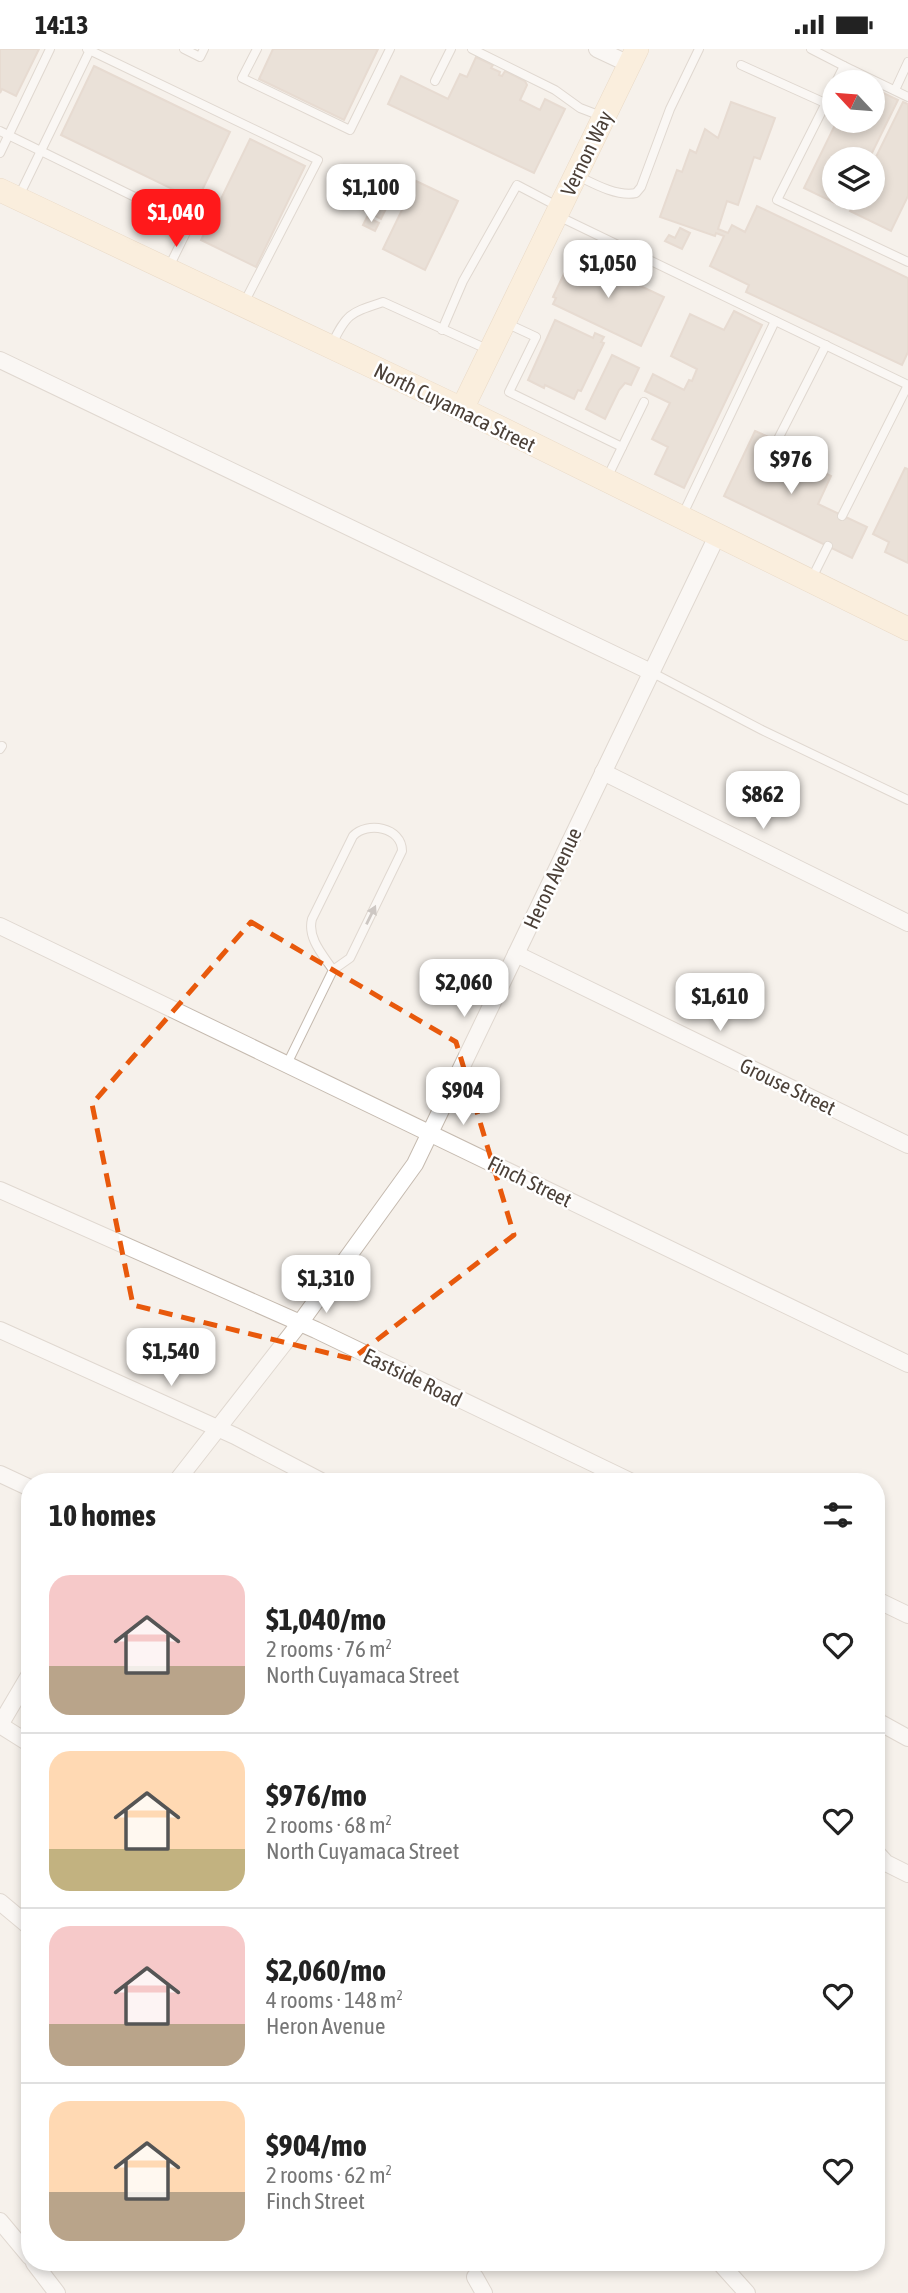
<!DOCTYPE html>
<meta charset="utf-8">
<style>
:root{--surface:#fff;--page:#f6f6f6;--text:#222;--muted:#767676;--line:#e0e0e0;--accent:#ff191b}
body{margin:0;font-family:"Asap Condensed",sans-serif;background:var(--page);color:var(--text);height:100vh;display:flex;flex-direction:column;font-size:26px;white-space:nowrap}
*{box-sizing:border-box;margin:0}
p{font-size:23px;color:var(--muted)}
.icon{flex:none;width:38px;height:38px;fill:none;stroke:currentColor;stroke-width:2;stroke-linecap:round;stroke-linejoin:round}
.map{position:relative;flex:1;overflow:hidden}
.details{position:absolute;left:21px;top:1424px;width:864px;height:798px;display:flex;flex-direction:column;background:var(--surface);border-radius:28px;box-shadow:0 4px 10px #0003}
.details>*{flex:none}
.needle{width:46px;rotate:296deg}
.fabs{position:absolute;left:822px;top:21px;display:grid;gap:14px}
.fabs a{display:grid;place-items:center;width:63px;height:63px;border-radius:50%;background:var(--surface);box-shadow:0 4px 10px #0003;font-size:35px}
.price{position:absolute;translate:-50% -60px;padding:0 16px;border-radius:14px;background:#fff;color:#222;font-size:23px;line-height:46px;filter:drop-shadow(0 2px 4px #0008)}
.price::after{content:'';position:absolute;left:50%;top:42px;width:21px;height:16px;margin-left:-10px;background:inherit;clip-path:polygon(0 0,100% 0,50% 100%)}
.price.selected{background:var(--accent);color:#fff}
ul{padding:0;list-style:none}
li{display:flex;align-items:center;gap:21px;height:175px;padding:0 28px}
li+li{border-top:2px solid var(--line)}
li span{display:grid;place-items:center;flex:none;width:196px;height:140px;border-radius:21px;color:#555}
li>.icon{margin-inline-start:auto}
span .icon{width:84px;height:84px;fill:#fffc;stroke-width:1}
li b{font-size:30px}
h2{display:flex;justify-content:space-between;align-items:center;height:84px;padding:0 28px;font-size:30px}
.status{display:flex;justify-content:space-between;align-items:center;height:49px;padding:0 35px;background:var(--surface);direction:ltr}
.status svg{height:19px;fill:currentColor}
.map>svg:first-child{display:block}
</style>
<div class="status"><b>14:13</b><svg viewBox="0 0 49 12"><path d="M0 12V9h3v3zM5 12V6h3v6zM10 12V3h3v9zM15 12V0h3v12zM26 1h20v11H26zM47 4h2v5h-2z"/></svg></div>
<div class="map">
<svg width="908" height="2244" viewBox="0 0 908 2244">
<rect width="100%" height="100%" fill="#f6f1eb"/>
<g fill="#dbcec2" stroke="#d4c1b2" stroke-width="2">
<polygon points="0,0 39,0 16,47 2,40 0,44"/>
<polygon points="273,0 378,0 344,71 259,30"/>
<polygon points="476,8 493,16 491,19 500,23 499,26 502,27 505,22 525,32 527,36 520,51 540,61 545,50 565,60 534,124 388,55 401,27 448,50 460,25 467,28"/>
<polygon points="94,17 230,83 197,152 61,86"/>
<polygon points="873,39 898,51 869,110 835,110 835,149 850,149 845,159 804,139 837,72 873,72"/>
<polygon points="731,53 775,69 760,110 754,108 738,156 727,152 718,180 728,184 732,176 745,183 757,157 908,229 908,303 902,316 746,243 749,236 710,217 724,187 716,184 715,187 660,168 677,121 682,123 690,101 696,104 705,80 718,89"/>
<polygon points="903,53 908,55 908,147 891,182 850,162 857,149 873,149 873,114"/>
<polygon points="250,90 305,117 256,218 201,191"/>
<polygon points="379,121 400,131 381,170 360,159"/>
<polygon points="416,132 458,152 425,221 383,200"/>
<polygon points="367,168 379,174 375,182 363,176"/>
<polygon points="680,179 690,184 682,200 665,192 669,186 675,189"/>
<polygon points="576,207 664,248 641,297 553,255 556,249 553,248 570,212 573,213"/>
<polygon points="734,262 762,276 684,439 655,425 668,398 652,390 670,354 645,342 653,325 684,341 689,331 692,332 697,320 671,307 690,265 724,281"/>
<polygon points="555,271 593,289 595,284 604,288 601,293 604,294 581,342 578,341 574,350 545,336 544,339 528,331"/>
<polygon points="612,306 639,319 631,336 625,334 619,341 605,370 586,360"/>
<polygon points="755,382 778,392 774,400 831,427 818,455 867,478 852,509 724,447"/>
<polygon points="905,419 908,420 908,514 885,503 889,493 873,485"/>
</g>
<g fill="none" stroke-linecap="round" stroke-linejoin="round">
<g stroke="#c5baaf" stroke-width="10">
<g id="lane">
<polyline points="87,0 318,111 244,254"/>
<polyline points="184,0 200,8 204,0"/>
<polyline points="257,0 242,29 350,81 390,0"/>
<polyline points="472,0 555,41 580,59 601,67"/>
<polyline points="811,0 844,17 836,33"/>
<polyline points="741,16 825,54"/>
<polyline points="844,17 908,48"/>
<polyline points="435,32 451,0"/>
<polyline points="835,36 777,151 908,213"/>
<polyline points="895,41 908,13"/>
<polyline points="0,82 190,175 169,218"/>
<polyline points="0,104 50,0"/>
<path d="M 578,127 C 594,135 618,148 636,144 L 641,138 L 670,60 L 699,0"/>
<polyline points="19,147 90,1"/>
<polyline points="558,167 908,336"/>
<polyline points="508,275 536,288 509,343 622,398"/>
<polyline points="442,281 463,232 517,136 559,158"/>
<path d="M 332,295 C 347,264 350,264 383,253 L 489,301"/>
<polyline points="777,392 826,296"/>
<polyline points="607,429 644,353"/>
<polyline points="683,465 775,272"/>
<polyline points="842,467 908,336"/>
<polyline points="812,529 828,497"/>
<polyline points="651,623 762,681 908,751"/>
<polyline points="0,700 2,697"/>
<path d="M 287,1015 L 333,921 L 350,909 L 402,802 C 402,778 367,772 353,787 L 312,870 C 307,889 323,906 333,921"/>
</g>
</g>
<g stroke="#c5baaf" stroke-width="18">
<g id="street">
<polyline points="597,0 629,15"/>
<polyline points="0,311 651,623"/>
<polyline points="603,723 908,874"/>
<polyline points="0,877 908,1315"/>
<polyline points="516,905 908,1096"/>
<polyline points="0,1141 316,1281 632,1433"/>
<polyline points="0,1281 235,1387 323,1433"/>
<polyline points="0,1425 30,1439"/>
<polyline points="176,1433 300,1274 415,1115 717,487"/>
<polyline points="877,1551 908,1566"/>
<polyline points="877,1672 908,1689"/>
<polyline points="0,1676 30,1625"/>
<polyline points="0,1676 30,1695"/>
<polyline points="877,1804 886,1814 908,1825"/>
<polyline points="0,1853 30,1878"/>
<polyline points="0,2172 30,2208"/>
<polyline points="34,2214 57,2244"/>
<polyline points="720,2214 747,2244"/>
<polyline points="475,2228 484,2244"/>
</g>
</g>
<g stroke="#dbc09b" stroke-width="24">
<g id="secondary">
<polyline points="0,141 462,360 908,580"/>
<polyline points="462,360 637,0"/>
</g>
</g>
<use href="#lane" stroke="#fff" stroke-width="8"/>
<use href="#street" stroke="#fff" stroke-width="16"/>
<use href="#secondary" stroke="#ffeacc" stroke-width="23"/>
</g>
<defs><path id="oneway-solid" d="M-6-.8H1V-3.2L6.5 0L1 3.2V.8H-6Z" transform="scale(1.75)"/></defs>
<use fill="#9c9692" href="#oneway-solid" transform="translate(371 866) rotate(-64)"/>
<path d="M0 0H908V2244H0ZM 251,873 L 456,993 L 514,1186 L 352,1310 L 133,1256 L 92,1055 Z" fill="#f6f1eb" fill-opacity=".55" fill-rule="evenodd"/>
<path fill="none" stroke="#e8590c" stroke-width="5" stroke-dasharray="14 9" stroke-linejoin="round" d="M 251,873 L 456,993 L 514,1186 L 352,1310 L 133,1256 L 92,1055 Z"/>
<g text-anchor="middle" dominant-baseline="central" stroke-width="5" stroke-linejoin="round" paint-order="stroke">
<g font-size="21" fill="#4b4038" stroke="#fff">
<text transform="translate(586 104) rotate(-64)">Vernon Way</text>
<text transform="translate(455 358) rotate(26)">North Cuyamaca Street</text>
<text transform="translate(552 829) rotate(-65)">Heron Avenue</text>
<text transform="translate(788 1037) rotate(26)">Grouse Street</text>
<text transform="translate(530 1132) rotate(26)">Finch Street</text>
<text transform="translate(413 1328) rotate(26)">Eastside Road</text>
</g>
</g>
</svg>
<div class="fabs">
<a><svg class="needle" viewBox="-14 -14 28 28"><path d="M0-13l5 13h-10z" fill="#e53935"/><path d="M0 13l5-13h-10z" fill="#767676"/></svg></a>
<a><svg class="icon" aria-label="layers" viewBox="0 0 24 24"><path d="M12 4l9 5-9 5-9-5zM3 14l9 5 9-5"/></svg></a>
</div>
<b class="price" style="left:371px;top:175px">$1,100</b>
<b class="price selected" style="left:176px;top:200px">$1,040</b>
<b class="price" style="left:608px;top:251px">$1,050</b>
<b class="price" style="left:791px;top:447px">$976</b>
<b class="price" style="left:763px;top:782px">$862</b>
<b class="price" style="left:464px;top:970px">$2,060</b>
<b class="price" style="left:720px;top:984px">$1,610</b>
<b class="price" style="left:463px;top:1078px">$904</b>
<b class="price" style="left:326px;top:1266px">$1,310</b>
<b class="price" style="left:171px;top:1339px">$1,540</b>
<section class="details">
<h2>10 homes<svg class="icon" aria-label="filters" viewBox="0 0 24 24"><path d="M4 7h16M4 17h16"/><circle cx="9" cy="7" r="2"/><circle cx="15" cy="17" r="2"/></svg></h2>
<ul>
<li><span style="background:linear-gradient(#f6c9c9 65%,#b9a48a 0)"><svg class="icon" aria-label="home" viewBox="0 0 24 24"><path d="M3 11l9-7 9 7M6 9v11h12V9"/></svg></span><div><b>$1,040/mo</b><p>2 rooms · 76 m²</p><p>North Cuyamaca Street</p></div><svg class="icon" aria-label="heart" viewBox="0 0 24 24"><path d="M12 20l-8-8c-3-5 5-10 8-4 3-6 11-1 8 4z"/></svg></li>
<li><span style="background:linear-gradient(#ffd9b3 70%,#c2b280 0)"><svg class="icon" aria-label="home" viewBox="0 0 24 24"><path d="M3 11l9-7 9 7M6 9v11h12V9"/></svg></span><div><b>$976/mo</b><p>2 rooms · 68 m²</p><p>North Cuyamaca Street</p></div><svg class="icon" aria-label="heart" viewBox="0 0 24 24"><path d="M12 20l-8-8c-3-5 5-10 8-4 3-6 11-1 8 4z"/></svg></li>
<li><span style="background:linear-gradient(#f6c9c9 70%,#b9a48a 0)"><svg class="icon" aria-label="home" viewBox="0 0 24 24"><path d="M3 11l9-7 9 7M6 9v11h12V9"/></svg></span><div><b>$2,060/mo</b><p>4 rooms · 148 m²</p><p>Heron Avenue</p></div><svg class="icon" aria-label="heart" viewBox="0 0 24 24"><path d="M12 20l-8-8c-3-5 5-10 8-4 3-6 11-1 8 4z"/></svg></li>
<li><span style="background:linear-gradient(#ffd9b3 65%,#b9a48a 0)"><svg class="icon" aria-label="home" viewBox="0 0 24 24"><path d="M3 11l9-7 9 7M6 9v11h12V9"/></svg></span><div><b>$904/mo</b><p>2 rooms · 62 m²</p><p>Finch Street</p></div><svg class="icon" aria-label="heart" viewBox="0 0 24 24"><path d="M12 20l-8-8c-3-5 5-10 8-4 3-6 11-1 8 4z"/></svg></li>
</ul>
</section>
</div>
